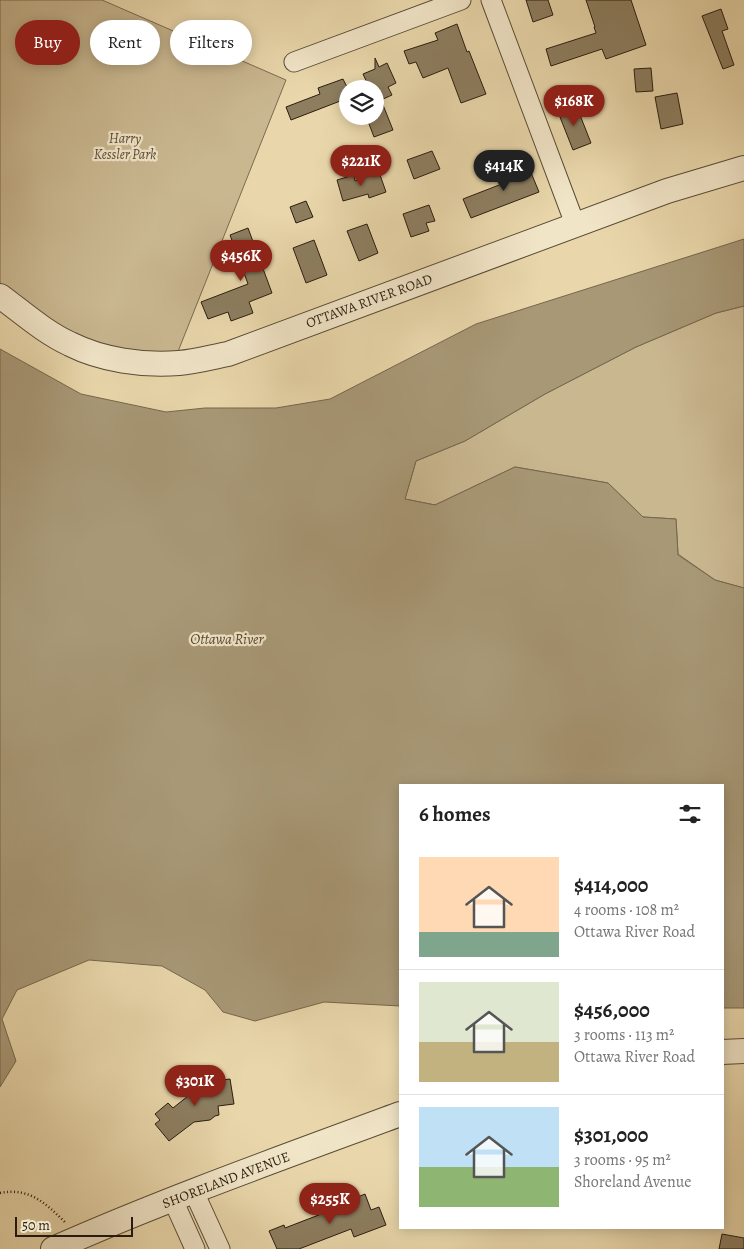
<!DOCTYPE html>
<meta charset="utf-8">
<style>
:root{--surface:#fff;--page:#f2f2f2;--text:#222;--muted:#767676;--line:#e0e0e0;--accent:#8f2418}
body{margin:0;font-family:Alegreya,serif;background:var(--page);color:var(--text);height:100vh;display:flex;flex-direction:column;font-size:19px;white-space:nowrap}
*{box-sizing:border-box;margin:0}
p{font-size:16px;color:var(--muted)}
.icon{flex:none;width:28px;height:28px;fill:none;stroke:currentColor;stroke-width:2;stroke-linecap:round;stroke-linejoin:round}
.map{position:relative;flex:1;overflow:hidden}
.panel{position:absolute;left:399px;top:784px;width:325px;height:445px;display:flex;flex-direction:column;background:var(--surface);border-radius:0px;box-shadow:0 2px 12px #0003}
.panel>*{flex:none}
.top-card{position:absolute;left:15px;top:20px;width:309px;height:45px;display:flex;gap:10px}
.tools{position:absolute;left:339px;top:80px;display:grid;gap:10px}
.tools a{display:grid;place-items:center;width:45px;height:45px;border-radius:50%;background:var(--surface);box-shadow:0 2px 12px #0003;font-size:25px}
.scale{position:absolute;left:15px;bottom:12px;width:118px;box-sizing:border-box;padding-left:5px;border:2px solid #2a1d0f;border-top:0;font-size:14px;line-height:18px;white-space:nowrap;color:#2a1d0f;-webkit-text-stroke:4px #f1e5c8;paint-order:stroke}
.price{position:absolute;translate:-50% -42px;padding:0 11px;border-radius:18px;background:var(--accent);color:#fff;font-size:16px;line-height:32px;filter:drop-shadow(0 1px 2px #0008)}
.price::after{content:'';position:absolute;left:50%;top:30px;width:15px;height:11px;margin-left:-8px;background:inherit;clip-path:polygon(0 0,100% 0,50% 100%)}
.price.active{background:#222;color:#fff}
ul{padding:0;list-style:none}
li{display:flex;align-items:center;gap:15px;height:125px;padding:0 20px}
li+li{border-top:1px solid var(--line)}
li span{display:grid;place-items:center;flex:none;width:140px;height:100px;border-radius:0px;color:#555}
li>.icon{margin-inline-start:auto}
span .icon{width:60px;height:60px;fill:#fffc;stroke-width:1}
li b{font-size:21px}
h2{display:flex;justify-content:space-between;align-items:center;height:60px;padding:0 20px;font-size:21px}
.chip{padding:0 18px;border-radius:22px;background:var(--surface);box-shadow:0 2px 12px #0003;font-size:18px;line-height:45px}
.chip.active{background:var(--accent);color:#fff}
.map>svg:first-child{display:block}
</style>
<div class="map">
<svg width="744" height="1249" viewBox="0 0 744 1249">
<rect width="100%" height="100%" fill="#e9d7ab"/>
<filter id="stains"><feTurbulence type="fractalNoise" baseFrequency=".004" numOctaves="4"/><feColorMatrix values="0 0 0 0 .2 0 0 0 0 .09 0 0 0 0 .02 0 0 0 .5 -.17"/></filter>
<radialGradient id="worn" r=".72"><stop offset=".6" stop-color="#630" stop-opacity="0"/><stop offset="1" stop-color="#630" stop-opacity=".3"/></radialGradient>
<g fill="#c9b790" stroke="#7a6a50">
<polygon points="0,0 102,0 286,80 177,354 141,355 81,339 28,307 0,283"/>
<polygon points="744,306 744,588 715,580 678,554 676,519 643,517 608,483 515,467 435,505 405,499 416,461 465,441 545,394 636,347 716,313"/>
</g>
<polygon fill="#a89876" stroke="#76674d" points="744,239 744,306 716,313 636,347 545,394 465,441 416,461 405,499 435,505 515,467 608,483 643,517 676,519 678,555 715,580 744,588 744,1008 723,1008 722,785 400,785 400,1006 324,1002 255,1021 223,1012 205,990 162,966 89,960 17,990 2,1019 16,1061 0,1087 0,349 81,394 166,412 205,408 276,408 330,399 476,324"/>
<g fill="#8d7e60" stroke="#2a1d0f">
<polygon points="526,0 548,0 553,15 533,22"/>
<polygon points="586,0 631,0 646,45 606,59 602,49 551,66 546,49 596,33 594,27 595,27"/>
<polygon points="721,9 728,29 722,31 734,65 723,69 702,16"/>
<polygon points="457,24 467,52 469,51 486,94 461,103 448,68 423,78 416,62 409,64 404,51 438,40 435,33"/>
<polygon points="375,58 379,67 387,63 396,83 388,87 392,95 381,100 393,130 374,137 366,116 375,116 375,89 370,89 363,74 375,69"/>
<polygon points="651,68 653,91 636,92 634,69"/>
<polygon points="343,79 348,89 348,98 291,120 286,107 320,94 318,88"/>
<polygon points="677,93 683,124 661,129 655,97"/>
<polygon points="576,105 591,143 573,150 558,112"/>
<polygon points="432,151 440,169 414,179 407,160"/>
<polygon points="525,158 539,192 471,218 463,199 512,180 511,179 518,176 513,163"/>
<polygon points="379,172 386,192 369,198 368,194 343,201 337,180 354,175 355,181"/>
<polygon points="306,201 313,217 296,223 290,207"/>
<polygon points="429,205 435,221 426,223 429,231 411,237 403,214"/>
<polygon points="367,224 378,253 359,261 347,231"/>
<polygon points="248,228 272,293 249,302 253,313 231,321 228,312 208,319 201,302 248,284 230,235"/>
<polygon points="314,240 327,275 306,283 293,248"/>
<polygon points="230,1079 234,1104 218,1106 219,1115 215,1116 210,1120 194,1122 169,1141 155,1124 160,1120 155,1114 168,1103 173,1108 188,1096 186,1085"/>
<polygon points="365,1194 371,1210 379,1207 386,1225 354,1237 351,1229 299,1249 277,1249 269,1231 284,1225 285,1228 342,1206 341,1204"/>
<polygon points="722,1234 744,1238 744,1249 719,1249"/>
</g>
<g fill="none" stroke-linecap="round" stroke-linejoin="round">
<g stroke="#5a4c36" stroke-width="21">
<g id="minor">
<polyline points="491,0 575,224"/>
<polyline points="294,62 461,0"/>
<polyline points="194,1192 220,1249"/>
<polyline points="173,1200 195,1249"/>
</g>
</g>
<g stroke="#5a4c36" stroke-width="26">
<g id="tertiary">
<path d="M 0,296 C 22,312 44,332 70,344 C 102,360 143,366 179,363 C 195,362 212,357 228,354 L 667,191 L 744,168"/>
<polyline points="722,1052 744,1051"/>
<path d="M 53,1249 C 166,1199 284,1157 400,1114"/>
</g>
</g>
<path stroke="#2a1d0f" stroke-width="2.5" stroke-dasharray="1 2.5" stroke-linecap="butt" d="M 0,1193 C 30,1187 46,1204 66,1223"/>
<use href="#minor" stroke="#f1e5c8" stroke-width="19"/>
<use href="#tertiary" stroke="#f1e5c8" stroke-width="24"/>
</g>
<g text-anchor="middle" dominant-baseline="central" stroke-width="4.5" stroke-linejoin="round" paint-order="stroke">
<g font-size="14" font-style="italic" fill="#5a4b36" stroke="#f1e5c8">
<text x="125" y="138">Harry<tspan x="125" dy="16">Kessler Park</tspan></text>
</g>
<g font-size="14" fill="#2a1d0f" stroke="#f1e5c8">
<text transform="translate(369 301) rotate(-20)">OTTAWA RIVER ROAD</text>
<text transform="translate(226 1180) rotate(-21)">SHORELAND AVENUE</text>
</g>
<g font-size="15" font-style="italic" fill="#564833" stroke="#f1e5c8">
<text x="227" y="639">Ottawa River</text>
</g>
</g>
<rect width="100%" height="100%" filter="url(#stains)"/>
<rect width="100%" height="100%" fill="url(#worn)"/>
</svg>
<div class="tools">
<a><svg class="icon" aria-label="layers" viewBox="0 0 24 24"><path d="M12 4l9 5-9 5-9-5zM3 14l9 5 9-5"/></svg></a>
</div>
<div class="scale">50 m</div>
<b class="price" style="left:574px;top:127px">$168K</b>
<b class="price" style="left:361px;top:187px">$221K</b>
<b class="price active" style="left:504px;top:192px">$414K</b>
<b class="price" style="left:241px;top:282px">$456K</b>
<b class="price" style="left:195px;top:1107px">$301K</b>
<b class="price" style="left:330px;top:1225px">$255K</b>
<div class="top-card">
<a class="chip active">Buy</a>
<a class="chip">Rent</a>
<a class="chip">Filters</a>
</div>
<section class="panel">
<h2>6 homes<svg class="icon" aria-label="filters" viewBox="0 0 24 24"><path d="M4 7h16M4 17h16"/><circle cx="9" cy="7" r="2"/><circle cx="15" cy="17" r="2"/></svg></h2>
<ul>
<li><span style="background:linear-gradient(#ffd9b3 75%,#7fa58c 0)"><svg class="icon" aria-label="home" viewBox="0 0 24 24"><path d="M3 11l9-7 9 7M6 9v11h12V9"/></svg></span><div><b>$414,000</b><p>4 rooms · 108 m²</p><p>Ottawa River Road</p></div></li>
<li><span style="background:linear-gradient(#dfe7d0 60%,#c2b280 0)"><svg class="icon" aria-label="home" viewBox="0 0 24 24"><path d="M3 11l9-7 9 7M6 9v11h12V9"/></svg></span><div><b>$456,000</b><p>3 rooms · 113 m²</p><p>Ottawa River Road</p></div></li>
<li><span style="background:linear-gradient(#bfe0f5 60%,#8fb573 0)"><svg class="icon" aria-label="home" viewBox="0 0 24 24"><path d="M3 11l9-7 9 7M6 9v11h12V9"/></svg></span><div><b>$301,000</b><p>3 rooms · 95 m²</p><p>Shoreland Avenue</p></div></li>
</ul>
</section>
</div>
